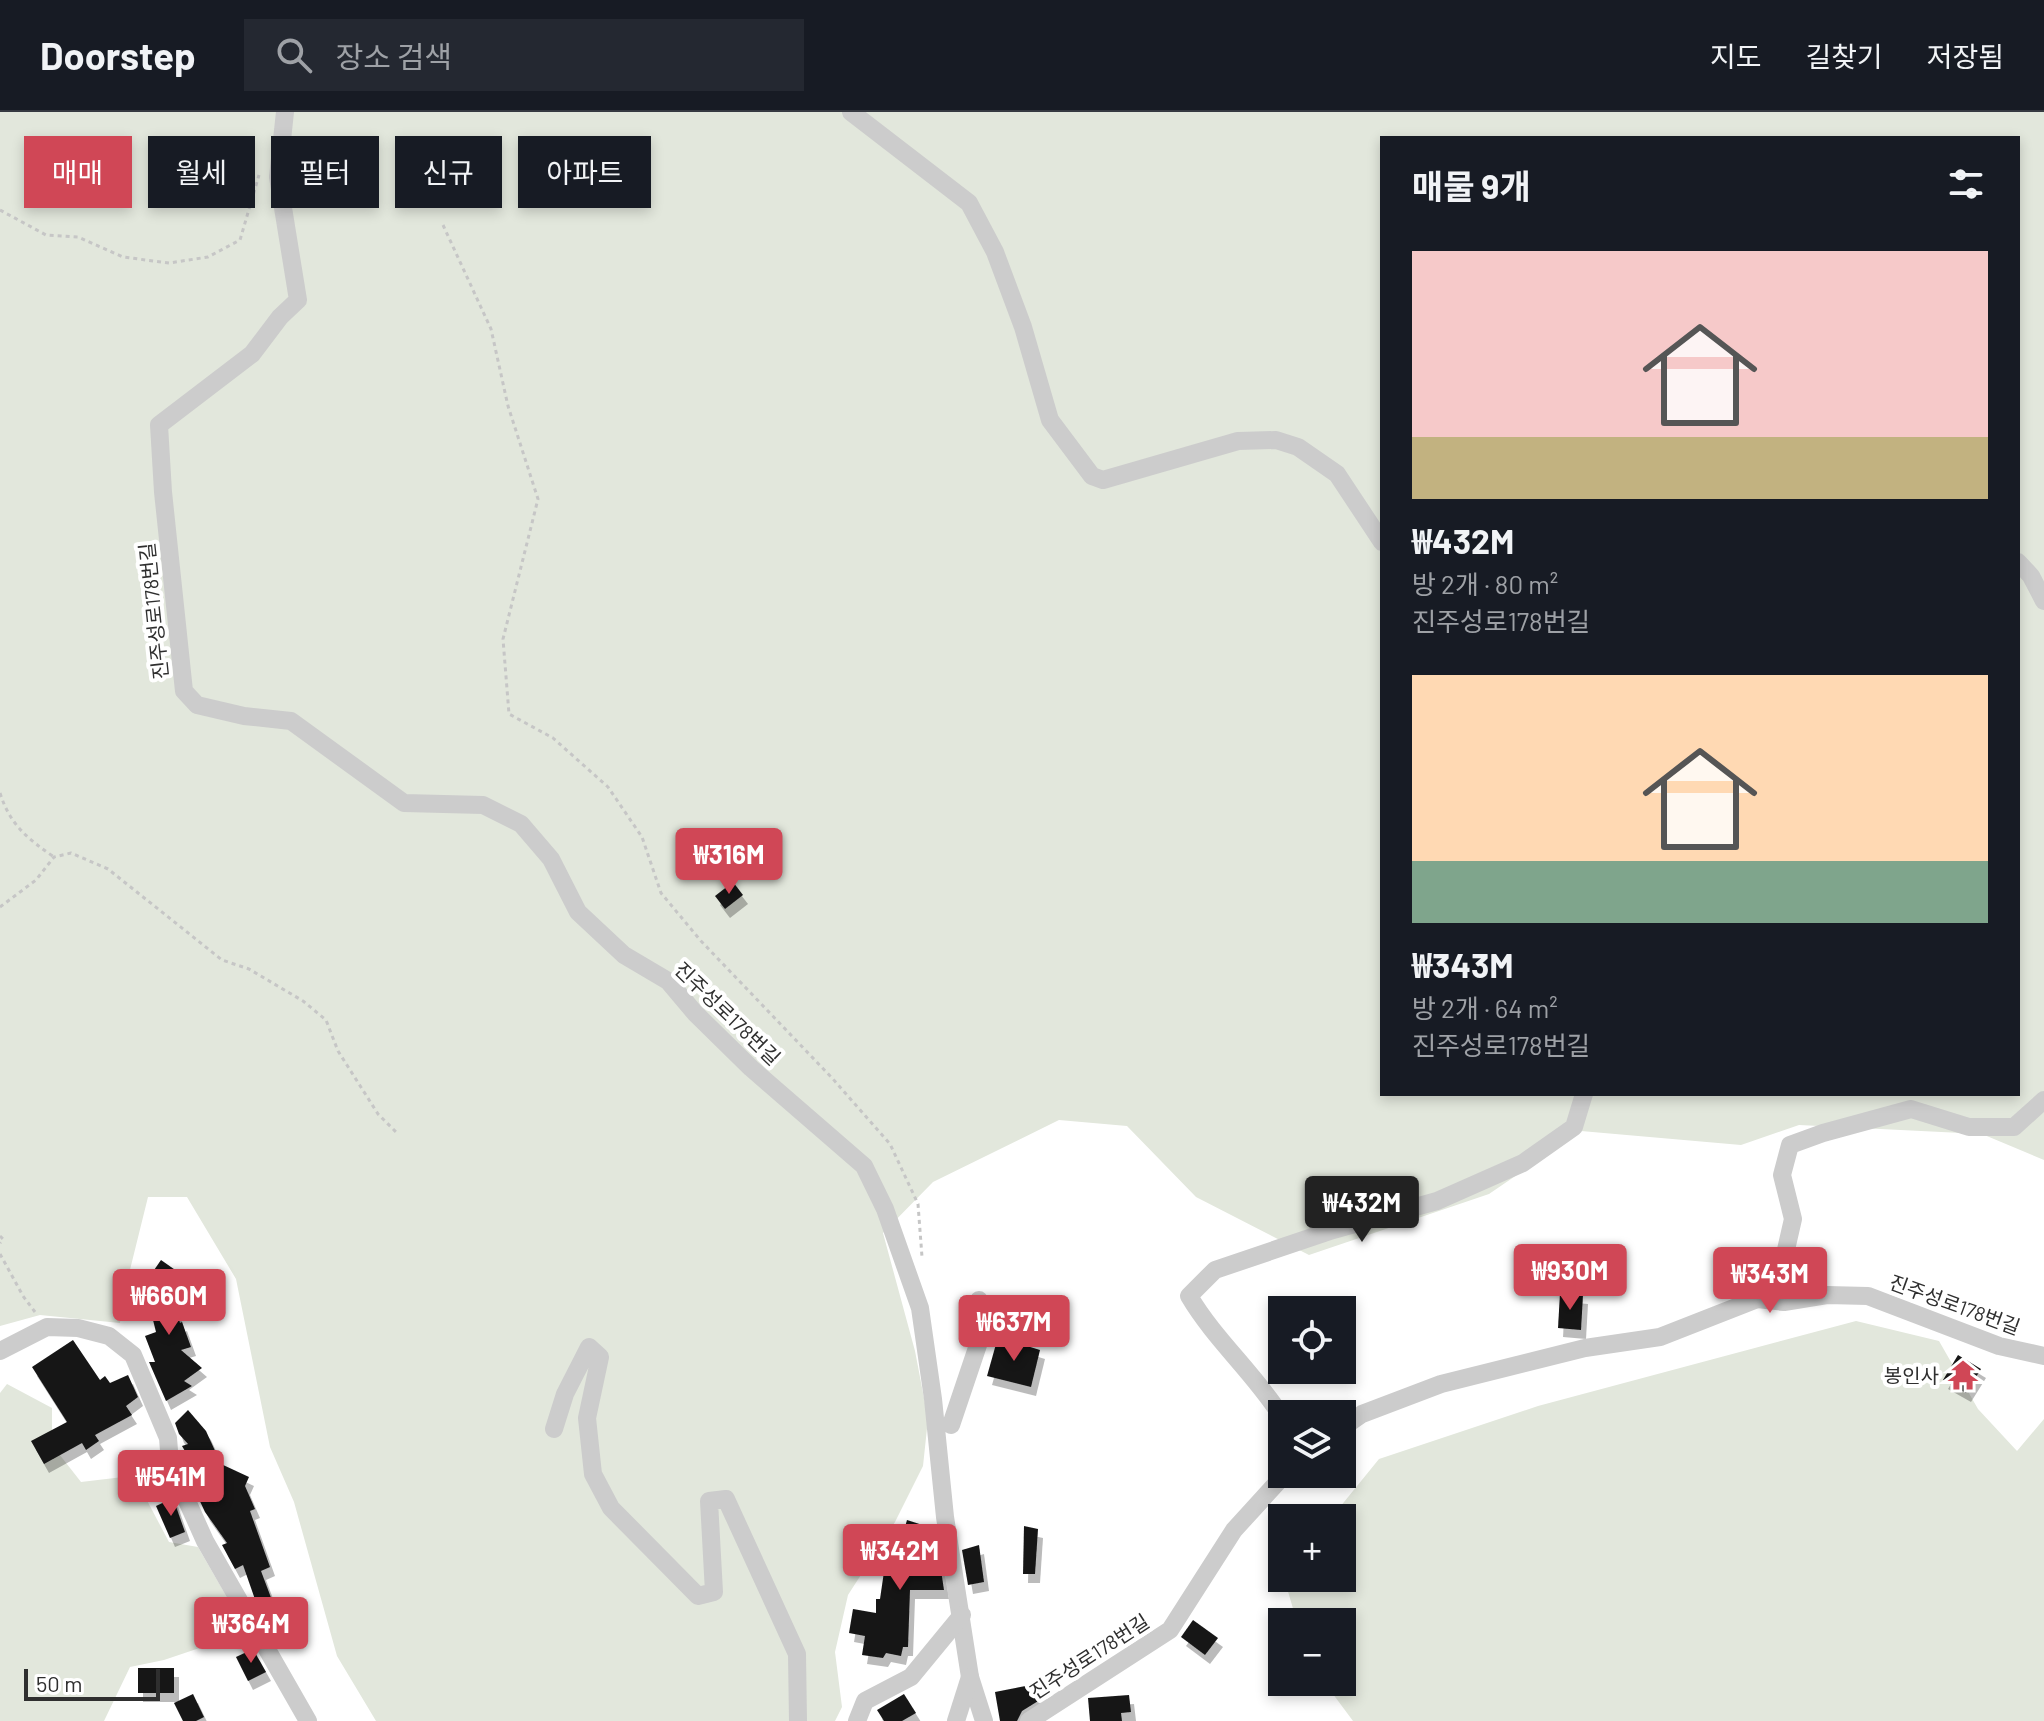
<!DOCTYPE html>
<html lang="ko">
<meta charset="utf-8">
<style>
:root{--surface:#171b24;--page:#242831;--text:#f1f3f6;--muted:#9ea1a6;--line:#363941;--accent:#d04756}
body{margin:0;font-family:Barlow,"Noto Sans KR",sans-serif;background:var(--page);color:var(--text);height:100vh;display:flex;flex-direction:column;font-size:30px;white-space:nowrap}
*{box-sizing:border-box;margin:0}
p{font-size:26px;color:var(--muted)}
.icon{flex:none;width:44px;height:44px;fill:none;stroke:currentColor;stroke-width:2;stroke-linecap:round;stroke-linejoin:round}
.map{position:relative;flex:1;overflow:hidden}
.panel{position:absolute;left:1380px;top:24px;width:640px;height:960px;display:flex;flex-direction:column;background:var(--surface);border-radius:0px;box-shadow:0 4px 12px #0003}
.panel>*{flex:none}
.top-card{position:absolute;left:24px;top:24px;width:760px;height:72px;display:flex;gap:16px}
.controls{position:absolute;left:1268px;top:1184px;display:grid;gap:16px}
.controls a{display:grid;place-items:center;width:88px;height:88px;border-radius:0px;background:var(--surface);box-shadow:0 4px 12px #0003;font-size:40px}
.scale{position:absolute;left:24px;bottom:20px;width:136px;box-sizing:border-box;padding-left:8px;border:4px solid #2f2f2f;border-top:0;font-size:22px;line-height:28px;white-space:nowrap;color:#2f2f2f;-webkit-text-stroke:6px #fff;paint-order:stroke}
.price{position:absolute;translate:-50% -68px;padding:0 18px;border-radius:8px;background:var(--accent);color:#fff;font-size:26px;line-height:52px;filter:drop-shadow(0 2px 4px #0008)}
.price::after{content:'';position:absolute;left:50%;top:48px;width:24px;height:18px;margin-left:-12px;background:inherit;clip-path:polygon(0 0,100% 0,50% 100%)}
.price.selected{background:#222;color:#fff}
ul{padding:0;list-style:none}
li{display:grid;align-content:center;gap:16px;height:424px;padding:0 32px}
li span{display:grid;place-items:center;height:248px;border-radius:0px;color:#555}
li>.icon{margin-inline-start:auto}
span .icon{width:144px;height:144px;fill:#fffc;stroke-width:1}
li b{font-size:34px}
h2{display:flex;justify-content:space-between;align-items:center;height:96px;padding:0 32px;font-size:34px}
.pill{padding:0 28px;border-radius:0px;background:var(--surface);box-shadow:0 4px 12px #0003;font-size:28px;line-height:72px}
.pill.selected{background:var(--accent);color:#fff}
header{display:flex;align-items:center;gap:48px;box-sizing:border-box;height:112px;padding:0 40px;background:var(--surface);border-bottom:2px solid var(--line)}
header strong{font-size:38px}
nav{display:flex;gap:44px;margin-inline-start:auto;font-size:28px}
.search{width:560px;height:72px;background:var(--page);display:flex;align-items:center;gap:20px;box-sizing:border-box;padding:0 28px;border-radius:0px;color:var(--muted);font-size:30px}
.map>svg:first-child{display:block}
</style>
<header>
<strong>Doorstep</strong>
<div class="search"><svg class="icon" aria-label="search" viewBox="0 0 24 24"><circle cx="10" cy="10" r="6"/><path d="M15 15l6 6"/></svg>장소 검색</div>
<nav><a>지도</a><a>길찾기</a><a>저장됨</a></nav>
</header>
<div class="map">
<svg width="2044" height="1609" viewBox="0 0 2044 1609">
<defs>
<filter id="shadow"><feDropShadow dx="5" dy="9" stdDeviation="0" flood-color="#0004"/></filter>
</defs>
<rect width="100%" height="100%" fill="#fff"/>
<g fill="#e2e7dc" fill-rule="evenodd">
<path d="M 0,0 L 2044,0 L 2044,1048 L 1982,1022 L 1799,1013 L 1741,1033 L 1581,1019 L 1489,1082 L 1309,1143 L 1196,1085 L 1127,1014 L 1059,1008 L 933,1070 L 883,1121 L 915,1239 L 928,1307 L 923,1354 L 895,1410 L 848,1483 L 835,1540 L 842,1595 L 835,1609 L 376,1609 L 337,1544 L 294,1390 L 270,1335 L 236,1167 L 187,1085 L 148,1085 L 125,1178 L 120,1211 L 40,1203 L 0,1214 ZM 1382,26 L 2018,26 L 2018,982 L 1382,982 Z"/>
<polygon points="1856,1209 1939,1229 1978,1297 2017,1339 2044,1307 2044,1609 1353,1609 1324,1570 1342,1570 1342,1510 1297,1510 1284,1466 1342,1466 1342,1406 1331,1406 1379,1347 1538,1294"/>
<polygon points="7,1272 52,1296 52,1333 81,1370 123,1365 142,1379 169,1430 198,1435 247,1520 164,1548 130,1555 104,1609 0,1609 0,1281"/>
</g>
<g fill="#161616" filter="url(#shadow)">
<polygon points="733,770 743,783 725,797 715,784"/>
<polygon points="161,1148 181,1162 170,1176 180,1211 182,1210 191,1235 181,1238 202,1256 184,1269 192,1274 166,1289 149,1250 155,1250 145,1224 156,1220 151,1200 173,1195 143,1174"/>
<polygon points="1560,1181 1583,1183 1581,1218 1558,1216"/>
<polygon points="998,1225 1040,1238 1031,1275 987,1264"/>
<polygon points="73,1228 100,1268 105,1264 110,1271 128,1263 138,1285 126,1294 132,1303 95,1323 99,1329 86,1338 82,1331 44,1352 31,1329 67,1310 32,1255"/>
<polygon points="1958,1243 1981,1257 1966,1281 1943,1268"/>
<polygon points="188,1298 206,1319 221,1352 249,1365 245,1374 255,1397 250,1399 270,1455 261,1459 273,1491 258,1496 243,1453 235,1457 222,1433 227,1431 205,1400 197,1383 207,1377 182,1334 188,1332 179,1322 175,1311"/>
<polygon points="148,1351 158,1362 144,1375 134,1363"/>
<polygon points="173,1386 185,1420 170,1426 156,1394"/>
<polygon points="907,1408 935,1417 938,1435 934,1446 939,1445 944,1478 910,1478 908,1535 903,1535 901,1544 886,1541 883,1546 862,1543 865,1524 849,1521 853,1497 876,1501 876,1487 880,1487 886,1446 892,1447 898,1421 903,1422"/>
<polygon points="1024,1414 1038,1417 1035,1462 1023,1462"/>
<polygon points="979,1433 984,1470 968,1473 962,1438"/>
<polygon points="1193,1508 1218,1526 1205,1543 1181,1525"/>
<polygon points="253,1537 266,1560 248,1569 236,1545"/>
<rect x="138" y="1556" width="36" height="25"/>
<polygon points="1041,1571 1043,1586 1022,1599 1017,1609 1000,1609 995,1580"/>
<polygon points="193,1582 204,1605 196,1609 183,1609 174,1591"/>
<polygon points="904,1582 916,1601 902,1609 884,1609 877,1598"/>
<polygon points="1129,1583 1131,1600 1121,1601 1122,1609 1090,1609 1088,1586"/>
</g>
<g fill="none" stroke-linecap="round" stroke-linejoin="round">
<g stroke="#c6c6c6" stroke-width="3" stroke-dasharray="4 4" stroke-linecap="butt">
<polyline points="0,98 46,123 78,125 123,145 169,151 208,145 240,128 259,63"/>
<polyline points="443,113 491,217 508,294 538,387 503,527 509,602 553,626 608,675 642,725 661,781 701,829 833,967 890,1032 918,1092 922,1145"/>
<path d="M 0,681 C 10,713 28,727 54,745"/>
<polyline points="0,795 36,768 54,745 71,741 108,757 222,848 249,857 303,889 326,908 338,939 378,1002 397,1021"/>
<polyline points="0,1124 3,1127 0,1131"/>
<polyline points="0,1142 23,1184 35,1200"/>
</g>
<g stroke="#ccc" stroke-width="18">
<polyline points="285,0 278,65 298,188 280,205 252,242 159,313 163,380 184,579 197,593 244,604 291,609 404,691 483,693 521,712 551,747 578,800 624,843 668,869 695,901 751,956 864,1054 885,1097 920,1196 933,1287 945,1405 970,1565 984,1609"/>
<polyline points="851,0 969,91 995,140 1023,215 1050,308 1092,364 1103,368 1238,329 1276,328 1298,335 1337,362 1382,430"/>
<polyline points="2018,450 2031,464 2044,489"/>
<polyline points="1757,1187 1784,1190 1827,1183 1868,1184 1999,1234 2044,1244"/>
<polyline points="0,1239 47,1215 78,1216 109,1224 133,1243 168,1326 170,1351 205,1429 308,1609"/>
<path d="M 1282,1305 C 1255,1262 1215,1228 1189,1184 L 1215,1158 L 1333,1118 L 1437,1089 L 1523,1051 L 1574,1015 L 1584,982"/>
<polyline points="951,1313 980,1227 979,1188"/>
<polyline points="1342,1316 1362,1302 1441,1272 1585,1236 1660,1225 1757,1187 1780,1164 1793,1107 1782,1063 1790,1033 1823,1021 1911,997 1969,1015 2014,1015 2044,988"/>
<polyline points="554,1317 565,1282 589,1235 600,1245 587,1306 593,1362 611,1396 698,1484 714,1480 709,1389 726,1387 797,1542 798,1609"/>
<polyline points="857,1609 865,1589 911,1565 962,1503"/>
<polyline points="956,1609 970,1565"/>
<polyline points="1029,1609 1170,1518 1234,1418 1285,1362"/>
</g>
</g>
<defs>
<g id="temple-bare" transform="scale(2.4)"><path d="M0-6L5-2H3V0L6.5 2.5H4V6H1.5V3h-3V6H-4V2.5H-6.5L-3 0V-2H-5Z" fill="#d04756" stroke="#fff" stroke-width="2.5" paint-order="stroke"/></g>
</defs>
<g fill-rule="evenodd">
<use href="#temple-bare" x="1963" y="1263"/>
</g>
<g text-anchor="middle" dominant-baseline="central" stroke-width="8" stroke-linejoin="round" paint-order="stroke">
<g font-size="20" fill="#2f2f2f" stroke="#fff">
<text transform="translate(153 499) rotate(-96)">진주성로178번길</text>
<text transform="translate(728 901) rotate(44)">진주성로178번길</text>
<text transform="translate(1955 1192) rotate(20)">진주성로178번길</text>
<text transform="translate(1089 1544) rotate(-33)">진주성로178번길</text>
</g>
<g font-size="20" fill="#2f2f2f" stroke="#fff" text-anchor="end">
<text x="1939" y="1263">봉인사</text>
</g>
</g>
</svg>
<div class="controls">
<a><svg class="icon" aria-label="locate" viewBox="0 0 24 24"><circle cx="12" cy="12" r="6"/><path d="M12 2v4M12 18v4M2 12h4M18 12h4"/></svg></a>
<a><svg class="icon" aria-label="layers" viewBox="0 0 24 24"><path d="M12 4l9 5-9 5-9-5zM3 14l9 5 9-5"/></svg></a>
<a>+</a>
<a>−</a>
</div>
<div class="scale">50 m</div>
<b class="price" style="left:729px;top:784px">₩316M</b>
<b class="price selected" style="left:1362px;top:1132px">₩432M</b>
<b class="price" style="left:1570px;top:1200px">₩930M</b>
<b class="price" style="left:1770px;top:1203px">₩343M</b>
<b class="price" style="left:169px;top:1225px">₩660M</b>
<b class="price" style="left:1014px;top:1251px">₩637M</b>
<b class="price" style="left:171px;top:1406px">₩541M</b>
<b class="price" style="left:900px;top:1480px">₩342M</b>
<b class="price" style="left:251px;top:1553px">₩364M</b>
<div class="top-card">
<a class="pill selected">매매</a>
<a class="pill">월세</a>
<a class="pill">필터</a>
<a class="pill">신규</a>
<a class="pill">아파트</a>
</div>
<section class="panel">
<h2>매물 9개<svg class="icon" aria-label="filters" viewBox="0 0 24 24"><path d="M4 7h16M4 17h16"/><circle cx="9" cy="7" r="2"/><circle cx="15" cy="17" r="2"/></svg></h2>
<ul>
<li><span style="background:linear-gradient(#f6c9c9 75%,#c2b280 0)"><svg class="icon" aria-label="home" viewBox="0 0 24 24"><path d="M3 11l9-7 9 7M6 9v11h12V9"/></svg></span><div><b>₩432M</b><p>방 2개 · 80 m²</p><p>진주성로178번길</p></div></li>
<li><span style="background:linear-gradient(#ffd9b3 75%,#7fa58c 0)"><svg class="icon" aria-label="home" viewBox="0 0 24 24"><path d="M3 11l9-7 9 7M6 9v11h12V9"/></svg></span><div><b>₩343M</b><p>방 2개 · 64 m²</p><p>진주성로178번길</p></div></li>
</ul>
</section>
</div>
